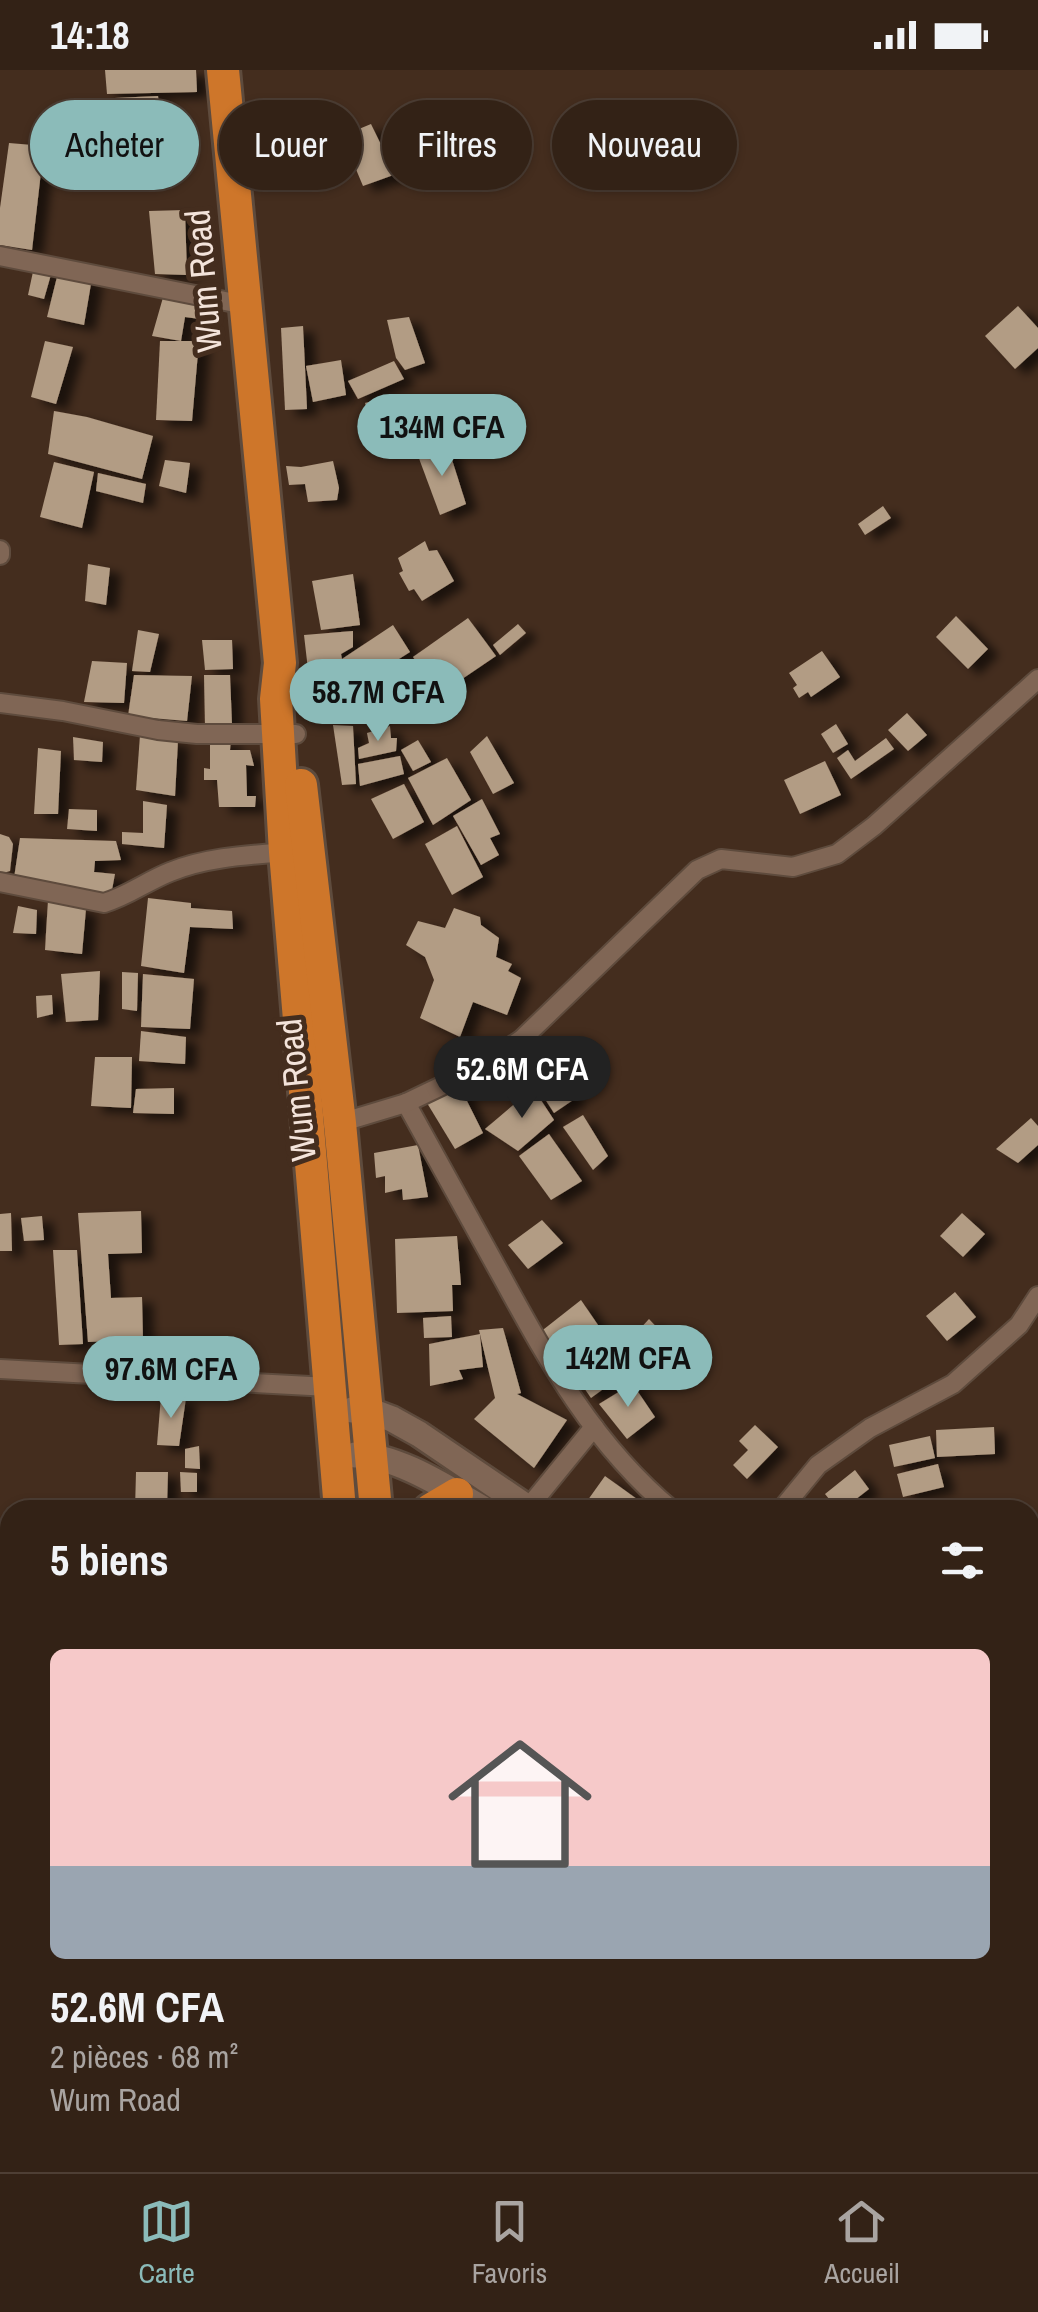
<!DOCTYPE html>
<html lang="fr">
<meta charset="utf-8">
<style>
:root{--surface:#332216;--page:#3e2f23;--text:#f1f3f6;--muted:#a9a4a1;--line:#4e3f35;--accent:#8bbbb9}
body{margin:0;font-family:"Archivo Narrow",sans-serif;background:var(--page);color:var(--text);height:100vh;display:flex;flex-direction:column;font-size:38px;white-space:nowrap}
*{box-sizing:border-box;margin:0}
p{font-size:32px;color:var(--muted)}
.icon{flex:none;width:55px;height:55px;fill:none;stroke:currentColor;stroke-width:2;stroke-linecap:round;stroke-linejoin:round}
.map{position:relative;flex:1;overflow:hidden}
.sheet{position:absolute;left:0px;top:1430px;width:1040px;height:672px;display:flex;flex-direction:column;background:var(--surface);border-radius:30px 30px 0 0;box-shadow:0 2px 8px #0004,0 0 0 2px var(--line)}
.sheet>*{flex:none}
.top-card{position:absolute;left:30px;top:30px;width:980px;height:90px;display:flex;gap:20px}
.price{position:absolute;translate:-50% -85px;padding:0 22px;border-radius:35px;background:var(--accent);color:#111;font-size:32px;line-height:65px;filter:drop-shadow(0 2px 5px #0008)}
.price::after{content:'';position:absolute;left:50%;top:60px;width:30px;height:22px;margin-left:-15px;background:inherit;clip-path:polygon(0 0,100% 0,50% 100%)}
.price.active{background:#222;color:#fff}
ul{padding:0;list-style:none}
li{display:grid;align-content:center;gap:20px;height:530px;padding:0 50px}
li+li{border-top:2px solid var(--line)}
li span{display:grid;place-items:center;height:310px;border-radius:15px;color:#555}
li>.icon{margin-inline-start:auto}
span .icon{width:180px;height:180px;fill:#fffc;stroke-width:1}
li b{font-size:42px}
h2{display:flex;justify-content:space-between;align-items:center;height:120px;padding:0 50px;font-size:42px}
.chip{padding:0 35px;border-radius:45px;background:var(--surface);box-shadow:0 2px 8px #0004,0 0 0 2px var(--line);font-size:35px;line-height:90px}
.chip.active{background:var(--accent);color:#111}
.status{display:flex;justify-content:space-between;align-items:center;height:70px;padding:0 50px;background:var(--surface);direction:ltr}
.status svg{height:28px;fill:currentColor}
.dock{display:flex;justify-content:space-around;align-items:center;height:140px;border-top:2px solid var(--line);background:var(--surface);font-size:28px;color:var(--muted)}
.dock a{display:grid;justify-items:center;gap:5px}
.dock .active{color:var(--accent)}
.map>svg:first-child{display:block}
</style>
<div class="status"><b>14:18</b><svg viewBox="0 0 49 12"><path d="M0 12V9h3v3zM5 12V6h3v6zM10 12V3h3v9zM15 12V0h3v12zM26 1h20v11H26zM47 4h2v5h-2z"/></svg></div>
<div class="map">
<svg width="1038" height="2102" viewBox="0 0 1038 2102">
<defs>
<filter id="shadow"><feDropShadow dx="11" dy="6" stdDeviation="5" flood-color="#0009"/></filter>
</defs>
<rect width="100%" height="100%" fill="#442d1e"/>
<g fill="#b29c84" filter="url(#shadow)">
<polygon points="105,0 196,0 197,22 107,24"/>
<polygon points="158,26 163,75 120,76 115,28"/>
<polygon points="371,54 385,83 405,75 410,99 363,116 342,66"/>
<polygon points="9,73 44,76 32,180 0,175 0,138"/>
<polygon points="185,140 187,205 155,204 149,141"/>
<polygon points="34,197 52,201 44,229 28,225"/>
<polygon points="58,203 92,208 84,255 47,247"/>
<polygon points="164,224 203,232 200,249 185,247 181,271 152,266"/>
<polygon points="1018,236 1038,258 1038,278 1015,299 985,266"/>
<polygon points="409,247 425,293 405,300 396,288 387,250"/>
<polygon points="303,256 307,339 285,340 281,258"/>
<polygon points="45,271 73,277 56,334 31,327"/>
<polygon points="160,271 199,271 192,351 156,350"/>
<polygon points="341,290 346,325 313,332 306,296"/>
<polygon points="394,291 404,309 358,329 348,311"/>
<polygon points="400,324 410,367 378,377 365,333"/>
<polygon points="427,328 428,341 444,339 450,367 417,379 407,351 413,348 406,334"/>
<polygon points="54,341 87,347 153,366 142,409 48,384"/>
<polygon points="448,377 466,434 440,445 417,383 429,379"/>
<polygon points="165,390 190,393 186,423 159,416"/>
<polygon points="333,391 339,418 337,430 308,432 305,414 289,415 286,396 301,397"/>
<polygon points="54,392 94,402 82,458 40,447"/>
<polygon points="98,403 146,414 143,433 96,421"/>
<polygon points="883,436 891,448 865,465 858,454"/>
<polygon points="425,471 429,481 437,480 454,511 422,531 414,519 409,521 399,503 403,501 398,488"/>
<polygon points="88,494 110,498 106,535 85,531"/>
<polygon points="353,504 360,555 321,560 312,511"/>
<polygon points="956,546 988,579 968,599 936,567"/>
<polygon points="468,548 496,586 440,624 413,587"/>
<polygon points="518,554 526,563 500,585 493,575"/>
<polygon points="393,555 410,582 358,615 342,589 350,617 327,625 325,617 310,617 304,565 353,561 353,577 341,584 342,589"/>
<polygon points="138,560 159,564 150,602 132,601"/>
<polygon points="202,570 232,570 233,599 205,600"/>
<polygon points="822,581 840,607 811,627 808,622 799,628 793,618 797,615 789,603"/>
<polygon points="92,591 127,593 124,633 84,632"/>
<polygon points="134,605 192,606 187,651 128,646"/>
<polygon points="204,605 230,605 232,655 205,656"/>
<polygon points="363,617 370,633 333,647 322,633"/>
<polygon points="907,643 927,665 908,681 888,660"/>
<polygon points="836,654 848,674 833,683 821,664"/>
<polygon points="333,655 353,656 356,714 342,715"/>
<polygon points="390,656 391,668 397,668 396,681 359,689 358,678 369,673 367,663"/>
<polygon points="140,665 178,671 175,726 136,720"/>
<polygon points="487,666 514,713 493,724 470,682"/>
<polygon points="73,667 103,672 102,692 74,690"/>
<polygon points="886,668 894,679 851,709 837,688 848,680 855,691"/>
<polygon points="210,669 231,670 230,680 250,680 254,696 246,695 247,726 256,726 255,737 219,737 217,710 204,710 204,698 210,699"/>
<polygon points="418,670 431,692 413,701 401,680"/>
<polygon points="38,678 61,681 58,744 34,744"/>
<polygon points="400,686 404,704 360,716 358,694"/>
<polygon points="447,688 471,730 433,755 408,708"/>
<polygon points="825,691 841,725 800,744 784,710"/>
<polygon points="404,714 424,752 393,769 371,729"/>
<polygon points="482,729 500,764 490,768 499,785 481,795 453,746"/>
<polygon points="143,731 167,735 164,778 122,774 122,762 143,763"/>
<polygon points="69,739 97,740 97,761 67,759"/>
<polygon points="457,756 483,807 452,825 425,774"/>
<polygon points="0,764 9,767 13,774 10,801 0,804"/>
<polygon points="20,768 116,771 121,790 95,791 94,802 115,804 111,825 14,808"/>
<polygon points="148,828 191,833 191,838 232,841 233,859 190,857 184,903 141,896"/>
<polygon points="48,830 86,839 82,884 45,880"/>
<polygon points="18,836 37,840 36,864 13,863"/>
<polygon points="454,838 480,847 481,855 499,868 496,887 512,894 508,901 521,908 507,945 473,932 460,967 420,948 434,910 425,887 406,875 418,851 445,858"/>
<polygon points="100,901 98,950 66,952 61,904"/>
<polygon points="122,902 138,903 137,941 122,939"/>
<polygon points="143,904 194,909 190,959 141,957"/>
<polygon points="52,925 53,944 37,948 36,926"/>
<polygon points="141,961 186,967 185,994 139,991"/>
<polygon points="95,987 132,987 131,1038 91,1036"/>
<polygon points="558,1009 576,1028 554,1043 543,1026"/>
<polygon points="459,1015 483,1063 455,1079 427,1033"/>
<polygon points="174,1018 174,1044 133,1043 136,1019"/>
<polygon points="533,1018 554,1050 518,1081 485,1059"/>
<polygon points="583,1045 608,1086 593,1100 563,1057"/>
<polygon points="1031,1048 1038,1056 1038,1075 1018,1093 996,1079"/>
<polygon points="549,1064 582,1111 551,1130 519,1086"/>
<polygon points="418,1075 428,1127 403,1130 402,1119 385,1123 385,1106 376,1108 374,1083"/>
<polygon points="141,1141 142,1183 108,1184 111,1228 142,1227 143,1270 88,1272 78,1143"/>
<polygon points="11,1143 12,1181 0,1181 0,1144"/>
<polygon points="962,1143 985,1164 963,1187 940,1166"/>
<polygon points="42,1146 44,1170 24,1171 21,1148"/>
<polygon points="542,1150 563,1173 528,1199 508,1175"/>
<polygon points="457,1166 461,1215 452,1215 453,1241 397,1243 395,1169"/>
<polygon points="53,1180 77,1180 83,1274 59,1275"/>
<polygon points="955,1222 976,1247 947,1271 926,1246"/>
<polygon points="581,1230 598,1255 554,1287 539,1263"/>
<polygon points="451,1246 452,1267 424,1268 423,1248"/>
<polygon points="649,1249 665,1266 657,1280 637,1262"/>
<polygon points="503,1258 521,1323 517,1324 567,1350 534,1398 474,1349 495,1328 479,1260"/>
<polygon points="597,1261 607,1290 633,1275 644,1289 591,1328 564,1289"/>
<polygon points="480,1264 483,1297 459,1300 463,1309 430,1316 429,1274"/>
<polygon points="630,1310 655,1347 627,1369 599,1334 617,1323"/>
<polygon points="161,1326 186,1328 179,1376 157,1375"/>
<polygon points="755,1355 778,1377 747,1409 733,1395 748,1380 739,1371"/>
<polygon points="994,1357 995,1384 937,1387 936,1360"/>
<polygon points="930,1366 935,1388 894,1397 889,1375"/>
<polygon points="199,1376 200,1399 185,1398 185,1379"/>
<polygon points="938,1394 944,1417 903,1427 897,1404"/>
<polygon points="855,1400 869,1419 842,1440 838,1440 825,1424"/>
<polygon points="136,1402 168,1402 167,1436 176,1436 176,1440 135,1440"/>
<polygon points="180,1402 197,1403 197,1422 181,1422"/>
<polygon points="605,1406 648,1437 646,1440 593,1440 585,1434"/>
<polygon points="1030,1612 1038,1612 1038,1644 1030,1645"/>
<polygon points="461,2092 504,2092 499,2102 456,2102"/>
</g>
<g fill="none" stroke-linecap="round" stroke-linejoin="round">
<g stroke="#5e4b3d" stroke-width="22">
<g id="street">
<polyline points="0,186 245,235"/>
<polyline points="0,480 0,485"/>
<polyline points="0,633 63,641 158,660 197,664 296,664"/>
<path d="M 0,812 L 104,833 C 128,826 147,811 170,802 C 206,787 249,785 288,782"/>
<path d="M 406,1033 C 438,1091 470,1149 502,1207 C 549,1293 595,1376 672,1440"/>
<polyline points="333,1055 406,1033 481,997 522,969 697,800 721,789 793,797 837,784 874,756 1038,609"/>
<polyline points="0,1299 329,1317"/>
<polyline points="528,1438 594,1357"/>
<polyline points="781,1440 818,1395 870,1358 953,1314 1019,1255 1038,1226"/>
<polyline points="1030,1868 1038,1842"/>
<polyline points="975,2102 978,2092"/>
</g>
</g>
<g stroke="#5e4b3d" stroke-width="30">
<g id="secondary">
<polyline points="352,1340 368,1340 392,1349 419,1364 531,1440"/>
<path d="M 355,1385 C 398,1385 448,1419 485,1440"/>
<polyline points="1030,1740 1038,1744"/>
</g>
</g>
<g stroke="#5e4b3d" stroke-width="38">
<g id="highway">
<polyline points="223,0 280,593 276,629 285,782 340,1440"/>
<polyline points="301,715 340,1053 376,1440"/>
<polyline points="430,1440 457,1424"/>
<polyline points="411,2092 414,2102"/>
</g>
</g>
<use href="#street" stroke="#806655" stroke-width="18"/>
<use href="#secondary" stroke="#806655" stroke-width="25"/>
<use href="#highway" stroke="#ce762a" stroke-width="32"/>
</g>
<g text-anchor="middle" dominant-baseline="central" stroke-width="10" stroke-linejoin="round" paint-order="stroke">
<g font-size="35" fill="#f3e3da" stroke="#442d1e">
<text transform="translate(203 211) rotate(-95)">Wum Road</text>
<text transform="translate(296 1020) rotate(-96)">Wum Road</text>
</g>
</g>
</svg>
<b class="price" style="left:442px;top:409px">134M CFA</b>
<b class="price" style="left:378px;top:674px">58.7M CFA</b>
<b class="price active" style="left:522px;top:1051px">52.6M CFA</b>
<b class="price" style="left:628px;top:1340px">142M CFA</b>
<b class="price" style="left:171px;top:1351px">97.6M CFA</b>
<div class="top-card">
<a class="chip active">Acheter</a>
<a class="chip">Louer</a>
<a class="chip">Filtres</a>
<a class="chip">Nouveau</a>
</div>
<section class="sheet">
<h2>5 biens<svg class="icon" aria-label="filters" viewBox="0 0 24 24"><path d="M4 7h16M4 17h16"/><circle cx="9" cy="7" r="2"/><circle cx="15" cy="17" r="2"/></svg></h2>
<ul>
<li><span style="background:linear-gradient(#f6c9c9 70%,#9aa5b1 0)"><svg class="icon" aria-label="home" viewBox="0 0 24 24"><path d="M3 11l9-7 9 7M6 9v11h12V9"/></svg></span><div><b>52.6M CFA</b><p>2 pièces · 68 m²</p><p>Wum Road</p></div></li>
</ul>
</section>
</div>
<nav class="dock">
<a class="active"><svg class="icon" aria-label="map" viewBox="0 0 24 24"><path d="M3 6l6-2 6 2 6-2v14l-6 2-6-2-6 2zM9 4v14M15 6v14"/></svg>Carte</a>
<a><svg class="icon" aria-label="saved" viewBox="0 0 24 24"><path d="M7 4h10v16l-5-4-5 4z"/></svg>Favoris</a>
<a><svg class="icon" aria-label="home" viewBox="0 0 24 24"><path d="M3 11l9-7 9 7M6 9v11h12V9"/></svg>Accueil</a>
</nav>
